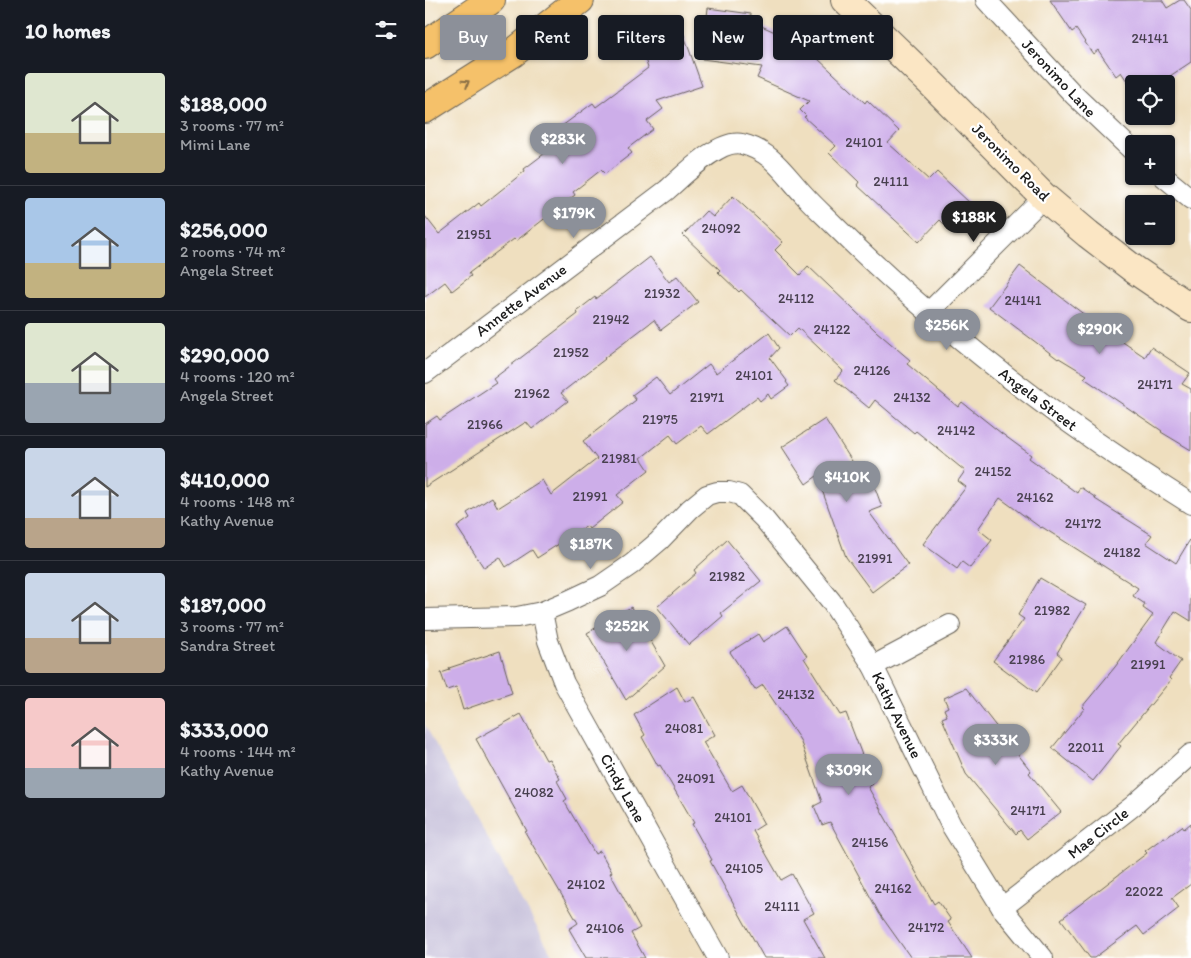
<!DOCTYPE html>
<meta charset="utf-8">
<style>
:root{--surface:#171b24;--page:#242831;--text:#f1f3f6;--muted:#9ea1a6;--line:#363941;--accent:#8c9099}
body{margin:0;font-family:Itim,sans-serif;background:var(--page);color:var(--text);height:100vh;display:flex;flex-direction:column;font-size:19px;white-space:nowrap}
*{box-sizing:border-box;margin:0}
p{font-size:16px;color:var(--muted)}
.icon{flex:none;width:28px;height:28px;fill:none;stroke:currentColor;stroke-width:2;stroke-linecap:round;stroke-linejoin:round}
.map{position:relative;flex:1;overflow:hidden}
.side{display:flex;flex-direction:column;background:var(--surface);width:425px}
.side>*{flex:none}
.hud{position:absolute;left:15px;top:15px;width:475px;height:45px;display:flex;gap:10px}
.buttons{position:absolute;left:700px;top:75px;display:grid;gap:10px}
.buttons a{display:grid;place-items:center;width:50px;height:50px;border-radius:5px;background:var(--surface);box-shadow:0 1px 4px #0004;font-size:25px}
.price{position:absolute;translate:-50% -42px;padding:0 11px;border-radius:18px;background:var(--accent);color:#fff;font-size:16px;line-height:32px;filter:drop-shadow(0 1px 2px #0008)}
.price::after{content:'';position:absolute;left:50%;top:30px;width:15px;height:11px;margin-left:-8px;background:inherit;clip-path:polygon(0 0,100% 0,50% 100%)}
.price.on{background:#222;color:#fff}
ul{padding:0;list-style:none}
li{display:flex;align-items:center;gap:15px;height:125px;padding:0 25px}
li+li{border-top:1px solid var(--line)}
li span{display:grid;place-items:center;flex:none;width:140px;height:100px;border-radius:5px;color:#555}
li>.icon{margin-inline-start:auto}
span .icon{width:60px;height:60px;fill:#fffc;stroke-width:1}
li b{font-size:21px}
h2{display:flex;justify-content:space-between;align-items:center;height:60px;padding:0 25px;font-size:21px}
.pill{padding:0 18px;border-radius:5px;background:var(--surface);box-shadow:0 1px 4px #0004;font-size:18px;line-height:45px}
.pill.on{background:var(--accent);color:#fff}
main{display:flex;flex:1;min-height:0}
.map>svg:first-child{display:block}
</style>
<main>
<section class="side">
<h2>10 homes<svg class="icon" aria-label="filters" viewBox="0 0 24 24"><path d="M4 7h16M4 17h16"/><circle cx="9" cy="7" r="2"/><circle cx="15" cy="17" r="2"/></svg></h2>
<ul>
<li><span style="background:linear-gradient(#dfe7d0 60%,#c2b280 0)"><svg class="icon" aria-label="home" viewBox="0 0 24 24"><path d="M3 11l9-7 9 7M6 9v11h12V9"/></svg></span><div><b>$188,000</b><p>3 rooms · 77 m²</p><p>Mimi Lane</p></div></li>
<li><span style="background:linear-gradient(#a9c7e8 65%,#c2b280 0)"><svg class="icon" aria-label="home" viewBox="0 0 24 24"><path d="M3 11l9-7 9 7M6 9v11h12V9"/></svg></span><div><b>$256,000</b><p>2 rooms · 74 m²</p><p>Angela Street</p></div></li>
<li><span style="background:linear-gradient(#dfe7d0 60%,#9aa5b1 0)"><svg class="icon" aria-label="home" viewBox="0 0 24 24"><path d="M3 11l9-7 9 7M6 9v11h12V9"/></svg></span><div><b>$290,000</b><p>4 rooms · 120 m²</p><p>Angela Street</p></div></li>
<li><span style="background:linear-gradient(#c9d6e8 70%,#b9a48a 0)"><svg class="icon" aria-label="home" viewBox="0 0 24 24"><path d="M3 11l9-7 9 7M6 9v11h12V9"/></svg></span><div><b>$410,000</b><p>4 rooms · 148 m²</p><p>Kathy Avenue</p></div></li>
<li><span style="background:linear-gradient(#c9d6e8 65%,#b9a48a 0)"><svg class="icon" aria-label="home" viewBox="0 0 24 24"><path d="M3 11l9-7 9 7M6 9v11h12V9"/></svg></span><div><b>$187,000</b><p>3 rooms · 77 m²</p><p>Sandra Street</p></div></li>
<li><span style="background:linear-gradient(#f6c9c9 70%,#9aa5b1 0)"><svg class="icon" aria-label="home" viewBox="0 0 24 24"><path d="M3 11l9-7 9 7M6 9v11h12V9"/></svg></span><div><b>$333,000</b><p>4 rooms · 144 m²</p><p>Kathy Avenue</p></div></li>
</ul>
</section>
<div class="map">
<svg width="766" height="958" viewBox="0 0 766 958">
<rect width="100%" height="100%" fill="#fff"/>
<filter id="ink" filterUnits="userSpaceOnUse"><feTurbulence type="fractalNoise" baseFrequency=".02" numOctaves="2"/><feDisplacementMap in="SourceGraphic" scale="10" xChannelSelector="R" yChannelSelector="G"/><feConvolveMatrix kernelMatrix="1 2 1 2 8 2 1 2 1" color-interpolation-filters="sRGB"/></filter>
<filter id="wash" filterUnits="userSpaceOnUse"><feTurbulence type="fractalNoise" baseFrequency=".0096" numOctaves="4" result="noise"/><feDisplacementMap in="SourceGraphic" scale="20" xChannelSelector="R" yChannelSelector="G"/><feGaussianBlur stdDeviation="1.12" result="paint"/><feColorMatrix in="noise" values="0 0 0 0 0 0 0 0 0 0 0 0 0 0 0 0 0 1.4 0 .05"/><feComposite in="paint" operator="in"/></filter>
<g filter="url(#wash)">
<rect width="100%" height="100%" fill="#efdfbf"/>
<polygon fill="#c6c0da" points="0,725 129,958 0,958"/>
<g id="blocks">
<g fill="#cdaee9">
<polygon points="625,0 737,0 742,8 755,0 759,0 766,10 766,62 733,84 704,84 696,72 691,76 673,50 668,54 651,29 647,32"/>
<polygon points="283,8 326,14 325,21 382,46 379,52 391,57 440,103 442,100 474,131 463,143 504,180 512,172 546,204 523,228 515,220 494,242 432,185 434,182 404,153 411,146 379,117 381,116 375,110 384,101 332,78 337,67 277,59"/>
<polygon points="255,24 277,86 232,101 238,109 222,121 228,129 203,148 207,153 180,174 176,170 148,192 150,195 91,241 89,239 44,273 46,276 27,291 20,282 0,297 0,216 14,234 54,203 56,206 100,171 99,169 140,138 133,129 168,103 171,107 223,68 215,44 229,39 227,33"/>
<polygon points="308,196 358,242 350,250 375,275 383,266 451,331 485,360 482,364 533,407 537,402 576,433 606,455 604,458 652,493 655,487 671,498 670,499 727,535 721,543 751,563 766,538 766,621 750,611 731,642 756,661 744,678 746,680 693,744 696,746 668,781 627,748 659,709 657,707 690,667 728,615 718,608 720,604 708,596 713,588 617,527 616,528 575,498 553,529 567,540 545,568 537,562 532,569 498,544 541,487 533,481 540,471 491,431 489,433 450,400 444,408 410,380 418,371 373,328 365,336 316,290 314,292 293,272 295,270 258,235 281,211 288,217"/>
<polygon points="225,257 244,282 252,276 273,302 236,330 229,320 179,358 180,359 136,393 143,401 107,429 101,422 0,487 0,424 12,416 15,420 71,383 68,379 153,314 152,311 170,297 171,299"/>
<polygon points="595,266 677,328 720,357 726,347 765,373 757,384 766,389 766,450 736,432 737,431 659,378 662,375 634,358 633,359 564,307"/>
<polygon points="344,333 354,348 345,358 362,381 361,382 364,386 346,399 343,394 335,401 332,397 283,434 276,426 252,444 245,435 216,458 224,470 192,495 198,502 164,529 162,526 112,558 107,550 81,567 75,557 59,568 32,527 45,518 42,513 67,497 73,508 117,480 126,495 172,459 158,441 211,400 207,395 231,377 245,395 284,364 291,373"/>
<polygon points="400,419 432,469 442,466 457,507 444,512 483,565 447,592 421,557 392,476 381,484 357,447"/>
<polygon points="302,540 336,581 296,613 298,616 264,645 232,607 271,573 269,570"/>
<polygon points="615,578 661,605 632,653 637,657 611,693 568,661 599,619 593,615"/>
<polygon points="206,607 240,666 201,700 162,633"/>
<polygon points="362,626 382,656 379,658 415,715 421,713 448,784 443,787 509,904 513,901 526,920 523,922 547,958 486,958 454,913 405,822 397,825 389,806 397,802 375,740 338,685 330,690 305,652 333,634 338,642"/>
<polygon points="75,651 87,693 38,710 31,687 22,690 16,673 25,670 24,668"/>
<polygon points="252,687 260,702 269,697 290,735 278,742 307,791 317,785 339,824 328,831 356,880 367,874 389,913 378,919 400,958 339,958 285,861 287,860 267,824 269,823 235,765 233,766 217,737 220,735 209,715"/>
<polygon points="541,688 606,771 604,773 636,812 602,839 595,830 591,834 541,774 517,718 522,716 519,709 523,707 519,698"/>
<polygon points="96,714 121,760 124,759 135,779 132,781 142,799 139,801 170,854 175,851 187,872 185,873 215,928 206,933 220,958 161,958 144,929 153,923 100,832 102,831 51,739"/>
<polygon points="766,823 766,884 747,898 754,908 719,935 712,926 669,958 665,958 636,919 722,853 720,851 739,837 741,838 757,826 759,829"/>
</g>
</g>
</g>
<g filter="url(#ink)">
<use href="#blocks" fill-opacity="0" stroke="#666055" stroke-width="1"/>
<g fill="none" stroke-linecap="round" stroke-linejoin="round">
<g stroke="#666055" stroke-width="22">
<g id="minor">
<polyline points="561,0 649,95 709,152"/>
<polyline points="738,176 766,199"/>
<polyline points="503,313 619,197"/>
<path d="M 0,373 L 242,190 C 258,176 295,138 317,144 C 347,151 360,175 380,196 C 389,206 399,215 409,225 C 517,332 637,424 766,504"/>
<polyline points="117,612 123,641 139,683 293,958"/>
<polyline points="0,619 92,617 117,612 143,601 175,586 207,564 234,541 265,509 282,495 292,492 304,492 315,495 339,519 406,601 448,666 526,825 577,908 618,958"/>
<polyline points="448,666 525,625"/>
<polyline points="577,908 708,806 766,754"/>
</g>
</g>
<g stroke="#666055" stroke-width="30">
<polyline id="secondary" points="420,0 508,85 619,197 663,234 710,270 766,308"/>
</g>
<g stroke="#666055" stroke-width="30">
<g id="primary">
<polyline points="0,45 66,0"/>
<polyline points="0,109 88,53 155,0"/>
</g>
</g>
<use href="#minor" stroke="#fff" stroke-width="20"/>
<use href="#secondary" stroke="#fbe6c4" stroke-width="28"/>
<use href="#primary" stroke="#f5c16b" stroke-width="28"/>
</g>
<defs><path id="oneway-chevron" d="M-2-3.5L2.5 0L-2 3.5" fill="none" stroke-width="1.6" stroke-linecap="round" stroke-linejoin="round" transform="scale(1.25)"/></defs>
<use stroke="#886e44" href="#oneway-chevron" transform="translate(41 83) rotate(-33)"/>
</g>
<g text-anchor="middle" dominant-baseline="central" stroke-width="4.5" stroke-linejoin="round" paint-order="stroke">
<g font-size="14" fill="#48404f">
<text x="725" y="38">24141</text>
<text x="439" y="142">24101</text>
<text x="466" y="181">24111</text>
<text x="296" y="228">24092</text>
<text x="49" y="234">21951</text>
<text x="237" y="293">21932</text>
<text x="371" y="298">24112</text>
<text x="598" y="300">24141</text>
<text x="186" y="319">21942</text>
<text x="407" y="329">24122</text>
<text x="146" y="352">21952</text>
<text x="447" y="370">24126</text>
<text x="329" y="375">24101</text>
<text x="730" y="384">24171</text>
<text x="107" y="393">21962</text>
<text x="282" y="397">21971</text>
<text x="487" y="397">24132</text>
<text x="235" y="419">21975</text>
<text x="60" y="424">21966</text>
<text x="531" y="430">24142</text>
<text x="194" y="458">21981</text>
<text x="568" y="471">24152</text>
<text x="165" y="496">21991</text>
<text x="610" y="497">24162</text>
<text x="658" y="523">24172</text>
<text x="697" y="552">24182</text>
<text x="450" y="558">21991</text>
<text x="302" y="576">21982</text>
<text x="627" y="610">21982</text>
<text x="602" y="659">21986</text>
<text x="723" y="664">21991</text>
<text x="371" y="694">24132</text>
<text x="259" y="728">24081</text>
<text x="661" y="747">22011</text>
<text x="271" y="778">24091</text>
<text x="109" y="792">24082</text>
<text x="603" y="810">24171</text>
<text x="308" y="817">24101</text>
<text x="445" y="842">24156</text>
<text x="319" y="868">24105</text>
<text x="161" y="884">24102</text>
<text x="468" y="888">24162</text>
<text x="719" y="891">22022</text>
<text x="357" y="906">24111</text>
<text x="501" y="927">24172</text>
<text x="180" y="928">24106</text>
</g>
<g font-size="16" fill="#1c1c1c" stroke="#fff">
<text transform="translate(634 78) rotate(47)">Jeronimo Lane</text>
<text transform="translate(586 162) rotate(45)">Jeronimo Road</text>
<text transform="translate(96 300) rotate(-37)">Annette Avenue</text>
<text transform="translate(613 399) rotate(37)">Angela Street</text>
<text transform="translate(472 715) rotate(64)">Kathy Avenue</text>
<text transform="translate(198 788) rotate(61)">Cindy Lane</text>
<text transform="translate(673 833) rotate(-38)">Mae Circle</text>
</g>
</g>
</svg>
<div class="buttons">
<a><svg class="icon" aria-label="locate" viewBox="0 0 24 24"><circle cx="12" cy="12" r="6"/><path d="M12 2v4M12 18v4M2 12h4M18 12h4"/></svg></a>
<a>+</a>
<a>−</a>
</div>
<b class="price" style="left:138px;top:165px">$283K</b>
<b class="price" style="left:149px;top:239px">$179K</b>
<b class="price on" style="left:549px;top:243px">$188K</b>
<b class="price" style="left:522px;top:351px">$256K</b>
<b class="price" style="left:675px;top:355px">$290K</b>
<b class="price" style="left:422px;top:503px">$410K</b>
<b class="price" style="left:166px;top:570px">$187K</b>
<b class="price" style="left:202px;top:652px">$252K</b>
<b class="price" style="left:571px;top:766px">$333K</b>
<b class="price" style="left:424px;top:796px">$309K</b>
<div class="hud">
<a class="pill on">Buy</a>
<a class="pill">Rent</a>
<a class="pill">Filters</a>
<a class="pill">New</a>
<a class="pill">Apartment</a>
</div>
</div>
</main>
